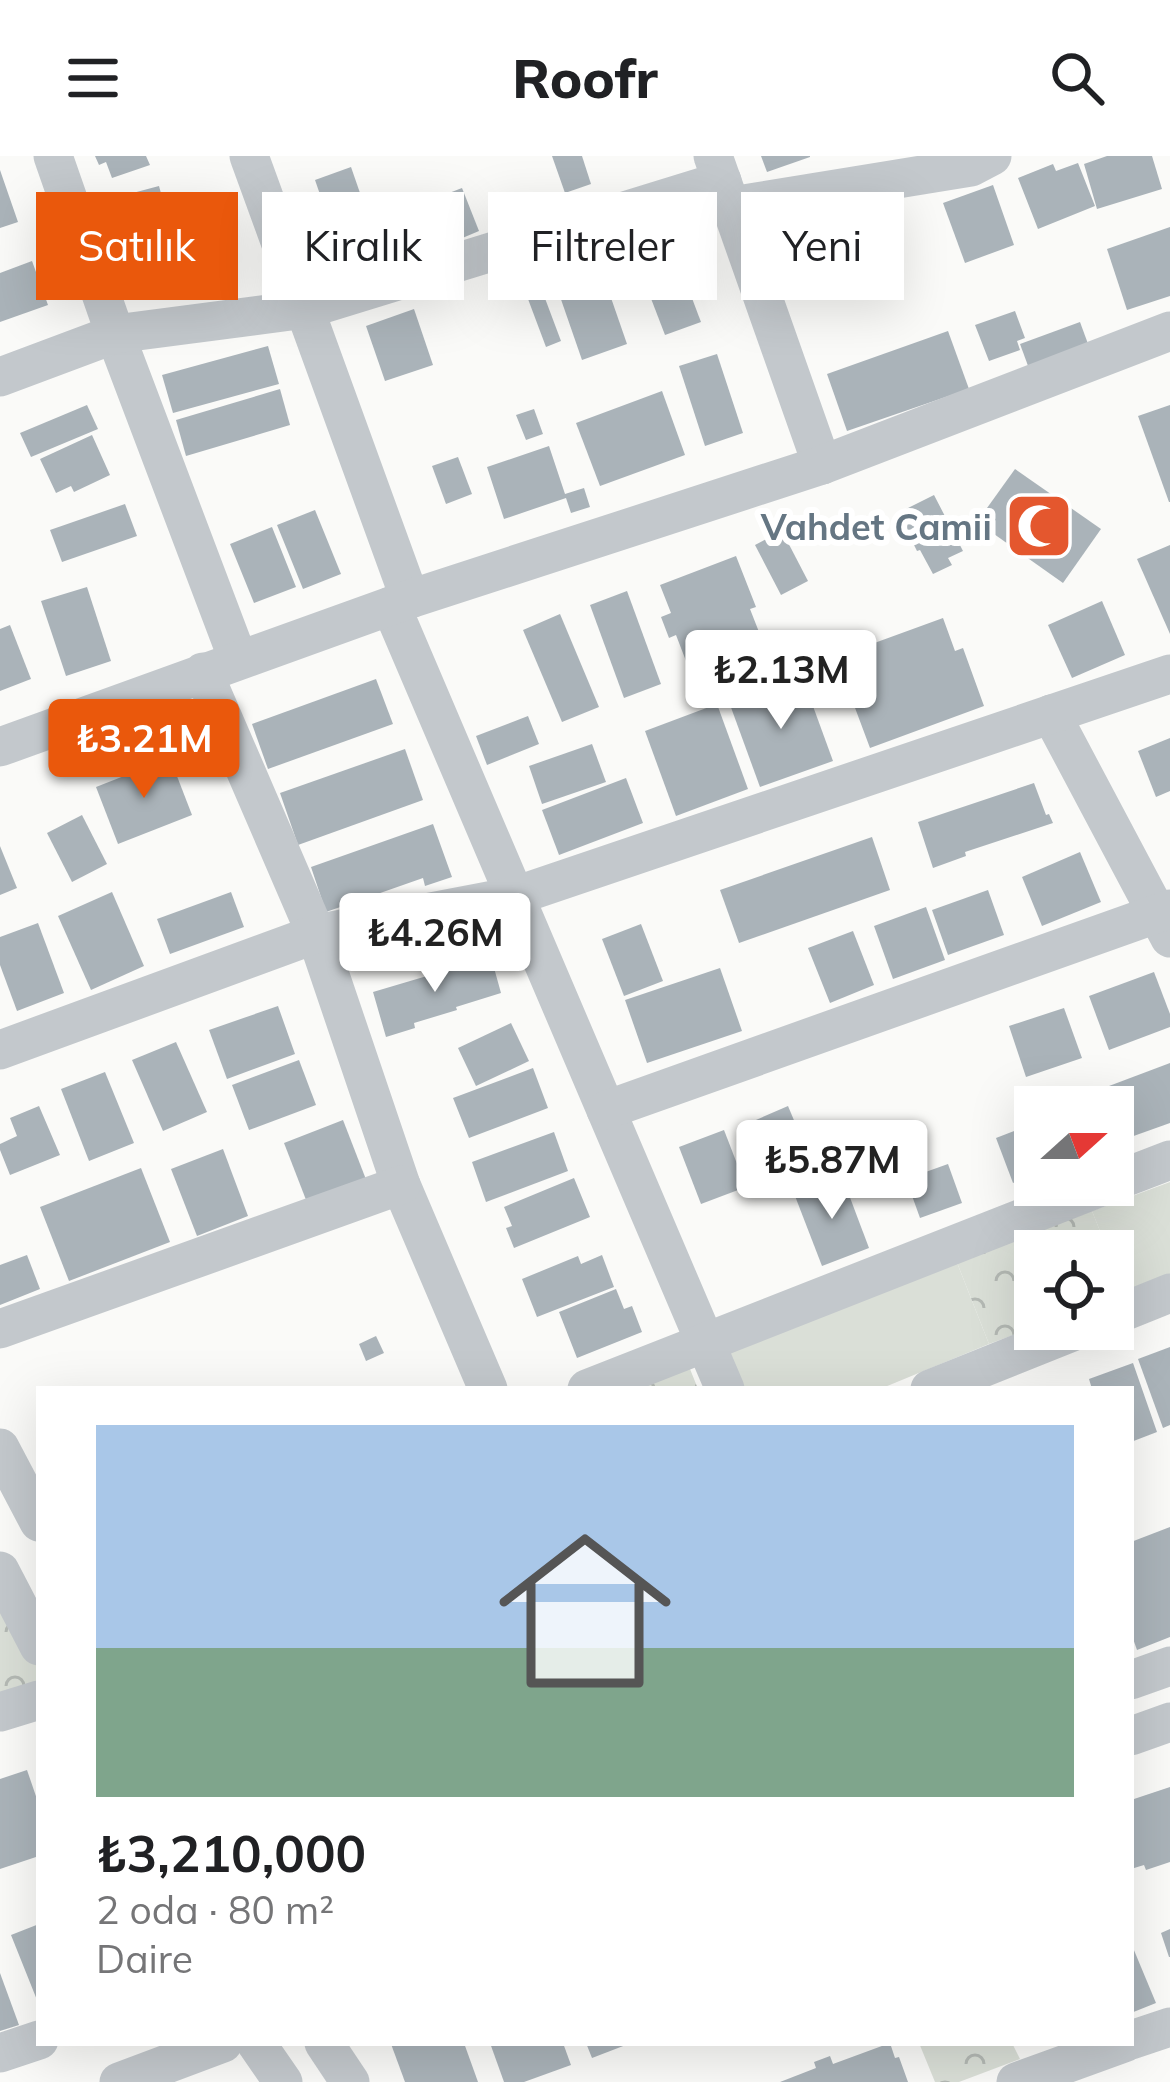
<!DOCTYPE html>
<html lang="tr">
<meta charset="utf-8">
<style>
:root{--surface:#fff;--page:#f2f2f2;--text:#202124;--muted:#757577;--accent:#ea580c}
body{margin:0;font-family:Mulish,sans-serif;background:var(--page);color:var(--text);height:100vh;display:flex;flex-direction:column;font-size:45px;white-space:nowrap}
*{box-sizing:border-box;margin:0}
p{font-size:39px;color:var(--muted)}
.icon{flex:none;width:66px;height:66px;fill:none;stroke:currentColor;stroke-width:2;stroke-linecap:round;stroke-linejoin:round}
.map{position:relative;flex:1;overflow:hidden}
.side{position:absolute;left:36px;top:1230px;width:1098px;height:660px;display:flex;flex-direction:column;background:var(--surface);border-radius:0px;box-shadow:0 12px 48px #0002}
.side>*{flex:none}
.guide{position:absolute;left:36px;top:36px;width:1098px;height:108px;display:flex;gap:24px}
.needle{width:78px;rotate:69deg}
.fabs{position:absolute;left:1014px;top:930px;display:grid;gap:24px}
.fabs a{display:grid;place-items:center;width:120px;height:120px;border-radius:0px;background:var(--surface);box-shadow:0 12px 48px #0002;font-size:60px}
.price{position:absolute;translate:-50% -102px;padding:0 27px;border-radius:12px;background:#fff;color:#222;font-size:39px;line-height:78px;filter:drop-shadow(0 3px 6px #0008)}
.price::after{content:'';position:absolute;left:50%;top:72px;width:36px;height:27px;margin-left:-18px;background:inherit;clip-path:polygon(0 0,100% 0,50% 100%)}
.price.active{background:var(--accent);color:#fff}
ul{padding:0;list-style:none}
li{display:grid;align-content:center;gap:24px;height:636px;padding:0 60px}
li span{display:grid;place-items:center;height:372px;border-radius:0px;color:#555}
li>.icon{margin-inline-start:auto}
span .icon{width:216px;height:216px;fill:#fffc;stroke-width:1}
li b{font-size:51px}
.pill{padding:0 42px;border-radius:0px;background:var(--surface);box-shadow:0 12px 48px #0002;font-size:42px;line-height:108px}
.pill.active{background:var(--accent);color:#fff}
header{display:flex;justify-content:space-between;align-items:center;height:156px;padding:0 60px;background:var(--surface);font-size:54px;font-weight:800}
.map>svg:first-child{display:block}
</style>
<header><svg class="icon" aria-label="menu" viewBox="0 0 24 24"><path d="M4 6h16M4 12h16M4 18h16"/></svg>Roofr<svg class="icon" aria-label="search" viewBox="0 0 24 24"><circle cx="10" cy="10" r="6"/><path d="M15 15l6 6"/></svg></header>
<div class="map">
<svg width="1170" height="1926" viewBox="0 0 1170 1926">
<defs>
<pattern id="forest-crowns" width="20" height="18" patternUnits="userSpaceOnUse" patternTransform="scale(3)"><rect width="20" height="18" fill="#dadfd7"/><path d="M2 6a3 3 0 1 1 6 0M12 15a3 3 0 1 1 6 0" fill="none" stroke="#b4b9b4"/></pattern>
</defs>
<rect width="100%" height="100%" fill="#fafaf8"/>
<g fill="#dadfd7">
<polygon points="1170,1026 1170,1118 1126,1137 1113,1106 1113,1095 1108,1095 1092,1055"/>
<polygon points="956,1104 989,1188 880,1233 740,1233 724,1196"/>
</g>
<g fill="url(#forest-crowns)">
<polygon points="1092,1055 1108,1095 1035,1095 1035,1171 989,1188 956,1104"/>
<polygon points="688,1208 698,1233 627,1233"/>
<polygon points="0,1452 39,1490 39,1544 0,1556"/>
<polygon points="919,1887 1012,1887 1020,1903 959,1926 935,1926"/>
</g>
<g fill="#aab3b9">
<polygon points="95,0 146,0 150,9 112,22 106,6 99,9"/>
<polygon points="552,0 582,0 591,28 565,37"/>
<polygon points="761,0 810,0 810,1 767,16"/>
<polygon points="1107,0 1152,0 1162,33 1097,53 1084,8"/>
<polygon points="1078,7 1095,50 1038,73 1018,22 1053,8 1056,15"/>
<polygon points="351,11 377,86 341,99 315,24"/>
<polygon points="0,14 18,66 0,72"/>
<polygon points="993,29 1014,89 965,107 943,47"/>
<polygon points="159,30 174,85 138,94 134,78 125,80 114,42"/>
<polygon points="462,32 479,75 441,91 423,47"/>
<polygon points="1170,71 1170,140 1127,154 1107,93"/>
<polygon points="856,81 870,126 817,143 803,97"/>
<polygon points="673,92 701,166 665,179 637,106"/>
<polygon points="32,105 48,149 0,166 0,117"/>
<polygon points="601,113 627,188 582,204 556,129"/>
<polygon points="540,129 561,185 546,191 525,135"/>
<polygon points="414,153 433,209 385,225 366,170"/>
<polygon points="1015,155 1025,182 1017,185 1020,194 989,205 975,169"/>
<polygon points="1080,166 1091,196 1031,218 1020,188"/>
<polygon points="948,175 969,233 847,275 827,218"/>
<polygon points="268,190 279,228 173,257 162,219"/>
<polygon points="717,198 743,277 705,290 679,210"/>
<polygon points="280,233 290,269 186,300 176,264"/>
<polygon points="662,235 685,299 600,330 576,267"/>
<polygon points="87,249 98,273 31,301 20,277"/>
<polygon points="1170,249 1170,346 1169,346 1138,260"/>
<polygon points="534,253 543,278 526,284 516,259"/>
<polygon points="92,279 110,319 74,336 71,330 56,337 40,303"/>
<polygon points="549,290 565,338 584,332 590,351 571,357 566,342 504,363 487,311"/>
<polygon points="458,301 472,338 446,348 432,310"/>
<polygon points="1015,313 1101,373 1063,427 977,366"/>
<polygon points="934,339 963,395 948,402 952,409 933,418 920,394 917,395 898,357"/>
<polygon points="125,348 137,380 62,406 50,374"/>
<polygon points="315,354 341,418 303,433 277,369"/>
<polygon points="272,371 296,431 254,447 230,388"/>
<polygon points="782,375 808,425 781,439 755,389"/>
<polygon points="1170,389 1170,478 1137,403"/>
<polygon points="736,400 756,451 750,453 759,476 686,505 676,479 669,482 661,461 671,457 660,429"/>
<polygon points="87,431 111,505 66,520 41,445"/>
<polygon points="627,435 661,528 624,542 590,449"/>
<polygon points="1102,445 1125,499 1072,522 1048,469"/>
<polygon points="560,458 599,551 562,566 523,474"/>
<polygon points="943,462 955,495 963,492 984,550 870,592 836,501"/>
<polygon points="10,469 31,523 0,535 0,473"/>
<polygon points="802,520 833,605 760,631 729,546"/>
<polygon points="376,523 393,568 268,613 252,568"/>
<polygon points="717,548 748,633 676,660 645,575"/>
<polygon points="528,560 539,588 487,609 476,580"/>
<polygon points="1170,582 1170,635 1156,641 1138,595"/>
<polygon points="592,588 606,626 542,648 529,610"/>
<polygon points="405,593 423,644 298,689 280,637"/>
<polygon points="170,602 192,659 118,688 96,631"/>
<polygon points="626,622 643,667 559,699 542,654"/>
<polygon points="1034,627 1046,659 1049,658 1053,667 965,696 966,700 933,712 918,666"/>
<polygon points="82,659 107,708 72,726 47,677"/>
<polygon points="433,668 452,721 425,730 423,722 326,756 311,711"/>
<polygon points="872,681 890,734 739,787 720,734"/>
<polygon points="0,690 17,732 0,739"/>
<polygon points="1080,696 1101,746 1042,770 1022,721"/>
<polygon points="988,734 1004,779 948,799 932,754"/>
<polygon points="112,736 144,810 91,834 58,760"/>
<polygon points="231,736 244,771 170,798 157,763"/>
<polygon points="926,751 945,804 893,823 874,770"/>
<polygon points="38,767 64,837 17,855 0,809 0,781"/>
<polygon points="641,768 663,825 624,840 602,783"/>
<polygon points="853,775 874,829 830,847 808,792"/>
<polygon points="491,801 501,837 456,851 457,854 414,867 415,872 386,881 373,836"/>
<polygon points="720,812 742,875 647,907 625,844"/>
<polygon points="1154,816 1170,858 1170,871 1109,894 1089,840"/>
<polygon points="278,850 295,898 227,923 209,874"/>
<polygon points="1064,852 1082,902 1026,921 1009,870"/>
<polygon points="511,867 529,905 476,930 458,892"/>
<polygon points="176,886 207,956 163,975 132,904"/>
<polygon points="299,904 316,949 249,974 232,929"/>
<polygon points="1170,907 1170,967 1128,982 1109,930"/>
<polygon points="533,912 548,952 469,982 453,942"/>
<polygon points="105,916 134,987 89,1005 61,933"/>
<polygon points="39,950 60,999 10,1019 0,994 0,988 17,980 10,962"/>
<polygon points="788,950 809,1000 771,1018 749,967"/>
<polygon points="343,964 367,1026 308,1049 284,987"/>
<polygon points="1035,967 1035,1018 1013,1027 996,982"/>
<polygon points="724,974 746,1031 701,1048 679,991"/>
<polygon points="554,976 568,1015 486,1046 472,1006"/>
<polygon points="223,993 248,1060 197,1080 171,1013"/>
<polygon points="948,1008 962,1047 920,1062 906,1023"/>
<polygon points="141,1012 170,1086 69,1125 40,1051"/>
<polygon points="574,1022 590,1061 514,1092 506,1072 512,1070 504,1051"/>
<polygon points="843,1023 869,1092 822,1110 795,1040"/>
<polygon points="27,1099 40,1133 0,1149 0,1109"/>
<polygon points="602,1099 614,1131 537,1161 522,1123 578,1100 581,1108"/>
<polygon points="616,1133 624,1153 632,1150 642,1176 577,1202 559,1156"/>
<polygon points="376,1180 384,1197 366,1205 359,1188"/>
<polygon points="1170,1191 1170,1269 1163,1272 1138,1203"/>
<polygon points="1133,1207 1157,1276 1131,1286 1131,1233 1092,1233 1089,1223"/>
<polygon points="1170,1371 1170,1481 1137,1494 1131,1477 1131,1386"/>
<polygon points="27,1614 39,1649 39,1700 0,1713 0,1623"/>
<polygon points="1170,1631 1170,1706 1146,1714 1144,1709 1131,1713 1131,1644"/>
<polygon points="39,1768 39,1849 11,1779"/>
<polygon points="1170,1773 1170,1801 1169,1801 1161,1777"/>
<polygon points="1131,1787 1156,1847 1131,1857"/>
<polygon points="0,1817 19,1869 0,1875"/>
<polygon points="395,1887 464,1887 478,1926 405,1926 391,1888"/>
<polygon points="490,1887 563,1887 571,1909 524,1926 504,1926"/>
<polygon points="586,1887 631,1887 592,1902"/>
<polygon points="890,1887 895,1902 899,1901 908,1926 780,1926 816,1912 814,1906 830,1900 833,1908"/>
</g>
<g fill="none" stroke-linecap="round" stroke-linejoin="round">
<g stroke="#c3c8cc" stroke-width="39">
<polyline points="53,0 115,178 238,503"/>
<polyline points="249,0 410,443"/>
<polyline points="713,0 822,309"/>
<polyline points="731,50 971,11 992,0"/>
<polyline points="0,221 115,178 306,153 722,25"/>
<polyline points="391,450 725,1233"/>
<polyline points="203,516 316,778 401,1029 488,1233"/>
<polyline points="1051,558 1170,782"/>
<polyline points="0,591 410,443 822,309 1170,175"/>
<polyline points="0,894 316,778 515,740 1170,518"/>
<polyline points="606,954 1170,753"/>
<polyline points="1113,1026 1170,1004"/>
<polyline points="1113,1160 1170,1137"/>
<polyline points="0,1173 401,1029"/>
<polyline points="587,1233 1106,1029"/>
<polyline points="930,1233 1080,1173"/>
<polyline points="0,1292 39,1366"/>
<polyline points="0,1415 39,1490"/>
<polyline points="1131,1524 1170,1510"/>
<polyline points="0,1556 39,1544"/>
<polyline points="1131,1580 1170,1566"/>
<polyline points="1131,1884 1170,1871"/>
<polyline points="256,1887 283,1926"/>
<polyline points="324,1887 350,1926"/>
<polyline points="0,1897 39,1884"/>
<polyline points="119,1926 223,1887"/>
<polyline points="1016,1926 1124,1887"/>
</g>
</g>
<defs>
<g id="mosque-square" transform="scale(3.45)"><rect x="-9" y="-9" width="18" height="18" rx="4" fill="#e4572e" stroke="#fff"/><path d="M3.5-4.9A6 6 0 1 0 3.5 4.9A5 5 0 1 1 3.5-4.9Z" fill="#fff"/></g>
</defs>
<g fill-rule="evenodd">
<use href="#mosque-square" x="1039" y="370"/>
</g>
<g text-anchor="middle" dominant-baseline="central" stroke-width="12" stroke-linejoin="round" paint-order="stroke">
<g font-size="36" font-weight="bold" fill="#657683" stroke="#fff" text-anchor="end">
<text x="992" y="370">Vahdet Camii</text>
</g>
</g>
</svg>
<div class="fabs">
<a><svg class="needle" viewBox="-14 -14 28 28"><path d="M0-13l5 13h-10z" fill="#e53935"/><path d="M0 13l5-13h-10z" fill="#757577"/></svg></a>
<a><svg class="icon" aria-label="locate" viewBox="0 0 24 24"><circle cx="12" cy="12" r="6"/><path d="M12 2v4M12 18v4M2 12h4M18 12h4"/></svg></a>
</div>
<b class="price" style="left:781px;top:576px">₺2.13M</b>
<b class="price active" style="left:144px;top:645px">₺3.21M</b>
<b class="price" style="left:435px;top:839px">₺4.26M</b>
<b class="price" style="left:832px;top:1066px">₺5.87M</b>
<div class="guide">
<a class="pill active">Satılık</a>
<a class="pill">Kiralık</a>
<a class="pill">Filtreler</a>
<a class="pill">Yeni</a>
</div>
<section class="side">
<ul>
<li><span style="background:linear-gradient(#a9c7e8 60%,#7fa58c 0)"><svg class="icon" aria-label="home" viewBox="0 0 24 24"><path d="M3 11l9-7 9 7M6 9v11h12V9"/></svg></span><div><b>₺3,210,000</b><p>2 oda · 80 m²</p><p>Daire</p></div></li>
</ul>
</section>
</div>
